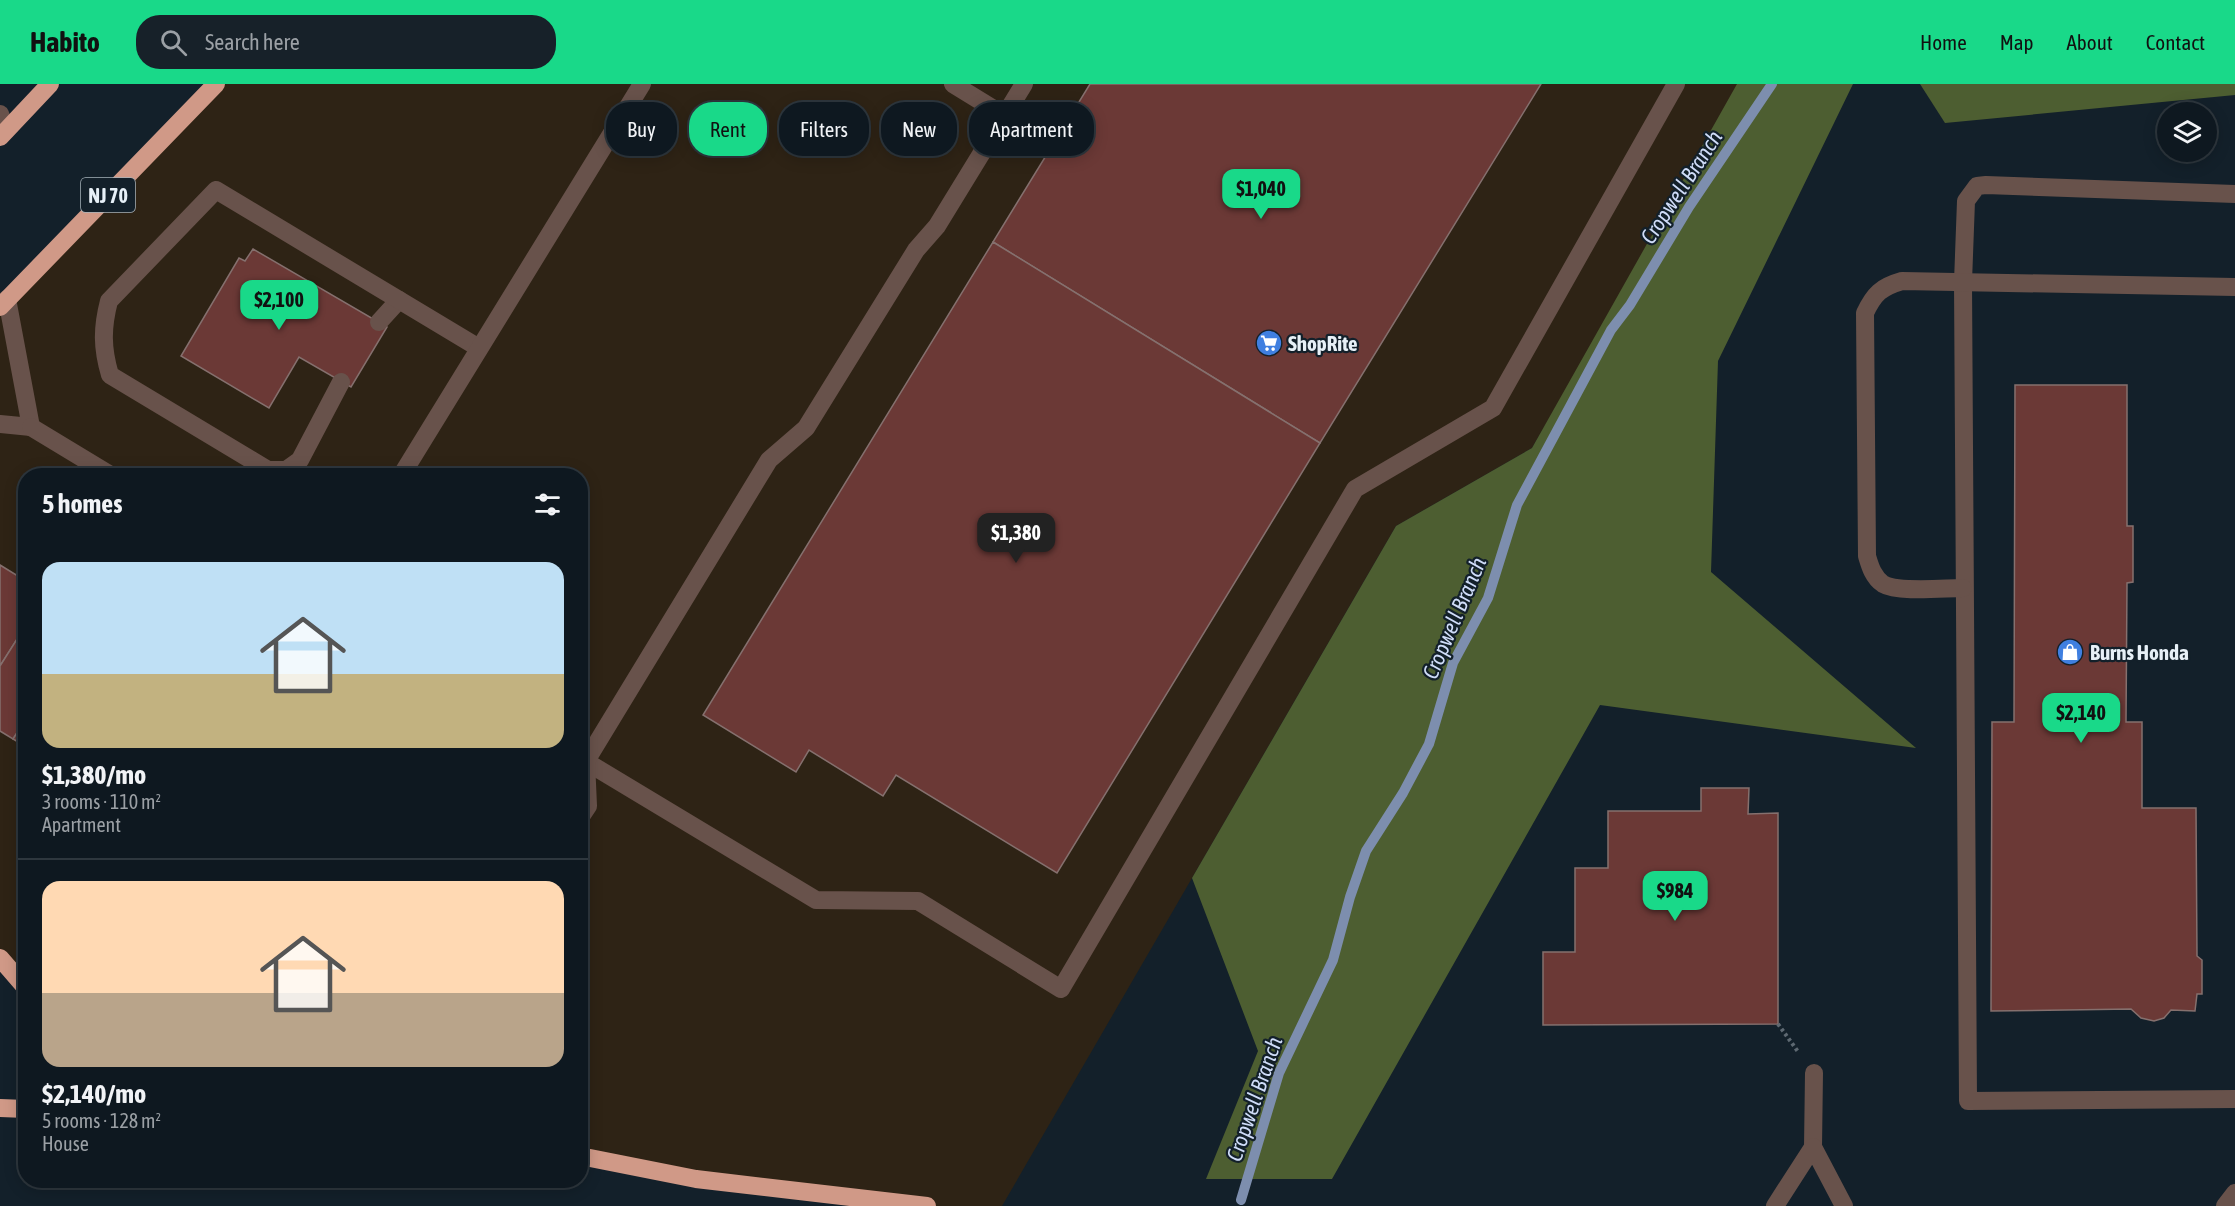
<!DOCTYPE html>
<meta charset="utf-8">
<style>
:root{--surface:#0e1820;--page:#172129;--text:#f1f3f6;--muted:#9ba0a5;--line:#2e373e;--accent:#19d989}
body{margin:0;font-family:"Asap Condensed",sans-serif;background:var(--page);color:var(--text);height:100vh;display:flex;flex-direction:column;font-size:22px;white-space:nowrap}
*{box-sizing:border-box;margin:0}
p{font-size:20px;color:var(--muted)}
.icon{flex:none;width:33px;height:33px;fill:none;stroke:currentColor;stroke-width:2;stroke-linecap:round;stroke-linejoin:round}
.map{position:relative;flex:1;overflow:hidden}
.side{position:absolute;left:18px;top:384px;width:570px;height:720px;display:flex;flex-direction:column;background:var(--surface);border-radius:24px;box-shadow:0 3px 15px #0003,0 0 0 2px var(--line)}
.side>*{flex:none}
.banner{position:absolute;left:606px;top:18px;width:570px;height:54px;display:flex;gap:12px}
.fabs{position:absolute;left:2157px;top:18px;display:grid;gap:12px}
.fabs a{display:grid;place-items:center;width:60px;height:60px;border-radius:50%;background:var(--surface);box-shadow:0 3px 15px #0003,0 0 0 2px var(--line);font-size:30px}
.price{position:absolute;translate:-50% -51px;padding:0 14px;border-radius:12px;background:var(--accent);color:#111;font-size:20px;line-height:39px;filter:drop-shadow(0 2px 3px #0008)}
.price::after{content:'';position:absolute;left:50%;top:36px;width:18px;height:14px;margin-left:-9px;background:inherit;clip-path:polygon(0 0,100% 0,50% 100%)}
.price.current{background:#222;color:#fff}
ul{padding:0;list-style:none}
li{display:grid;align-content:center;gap:12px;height:318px;padding:0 24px}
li+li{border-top:2px solid var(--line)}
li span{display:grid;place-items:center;height:186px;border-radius:18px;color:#555}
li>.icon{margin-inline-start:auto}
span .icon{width:108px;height:108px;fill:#fffc;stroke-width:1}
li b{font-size:26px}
h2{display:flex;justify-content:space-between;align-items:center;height:72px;padding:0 24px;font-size:26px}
.chip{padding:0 21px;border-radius:24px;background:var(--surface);box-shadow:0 3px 15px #0003,0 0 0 2px var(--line);font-size:21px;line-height:54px}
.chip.current{background:var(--accent);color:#111}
header{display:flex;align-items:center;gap:36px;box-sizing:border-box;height:84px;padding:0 30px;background:var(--accent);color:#111}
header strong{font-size:28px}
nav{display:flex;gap:33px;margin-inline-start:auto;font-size:21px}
.search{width:420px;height:54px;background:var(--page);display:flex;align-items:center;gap:15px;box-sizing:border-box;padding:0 21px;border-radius:24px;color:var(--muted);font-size:22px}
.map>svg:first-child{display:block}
</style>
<header>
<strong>Habito</strong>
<div class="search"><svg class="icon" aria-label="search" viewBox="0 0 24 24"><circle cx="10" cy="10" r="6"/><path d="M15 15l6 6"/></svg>Search here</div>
<nav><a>Home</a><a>Map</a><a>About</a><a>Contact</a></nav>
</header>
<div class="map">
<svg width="2235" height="1122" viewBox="0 0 2235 1122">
<rect width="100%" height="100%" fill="#13202a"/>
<polygon fill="#2e2315" points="216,0 1743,0 1532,364 1396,442 1002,1122 927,1122 581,1072 580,392 26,392 25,904 0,874 0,223"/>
<g fill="#4d5e31">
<polygon points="1737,0 1853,0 1718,277 1711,488 1916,664 1600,621 1332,1095 1206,1095 1258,967 1192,794 1396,442 1532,364"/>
<polygon points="1920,0 2235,0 2235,11 1945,39"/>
</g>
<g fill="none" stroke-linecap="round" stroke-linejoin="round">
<polyline stroke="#7d8eae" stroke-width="10" points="1241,1116 1279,989 1333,876 1350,813 1366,767 1403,709 1429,660 1453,579 1488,514 1517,421 1611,246 1630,221 1689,123 1772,0"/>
</g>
<g fill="#6b3936" stroke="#85706e" stroke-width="1.5">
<polygon points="1090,0 1541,0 1320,359 993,158"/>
<polygon points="993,158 1320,359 1057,789 896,691 883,712 809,666 796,688 703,631"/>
<polygon points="253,165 387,243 351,303 299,273 269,324 181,272 239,174 245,177"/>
<polygon points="2015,301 2127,301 2127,442 2133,442 2133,498 2127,499 2126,638 2142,638 2142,724 2196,724 2197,872 2202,876 2202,910 2197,910 2195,927 2171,926 2164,934 2154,937 2141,934 2131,925 1991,927 1992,638 2014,638"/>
<polygon points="0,481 26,497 26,541 0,582"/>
<polygon points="26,541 26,635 13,655 0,647 0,582"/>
<polygon points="26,635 26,663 13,655"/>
<polygon points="1701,704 1749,704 1748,730 1778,729 1778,940 1543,941 1543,868 1575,868 1575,784 1608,784 1608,727 1701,727"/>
</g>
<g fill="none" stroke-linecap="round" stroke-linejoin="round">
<polyline stroke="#5e6972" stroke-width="4" stroke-dasharray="3 3" stroke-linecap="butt" points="1778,940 1799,969"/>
<g stroke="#68524b" stroke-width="18">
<polyline points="953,0 1005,32"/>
<polyline points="0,30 6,46"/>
<polyline points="2235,110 1986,101 1977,102 1966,117 1963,198 1968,1017 2235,1015"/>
<polyline points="379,238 399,216"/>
<path d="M 341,298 L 300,376 L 286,386 L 268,386 L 110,291 C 102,264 102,244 109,217 L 216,106 L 479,264"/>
<polyline points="0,340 31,343 7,215"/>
<polyline points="31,343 112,392"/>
<polyline points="401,392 642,0"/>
<path d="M 1963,504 C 1944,504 1898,509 1883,500 C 1873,493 1870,482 1867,472 L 1865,229 C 1874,210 1881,203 1902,197 L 2235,203"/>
<polyline points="580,674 816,816 918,817 1061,905 1355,405 1493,324 1676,0"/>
<polyline points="580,734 588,722 586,677 769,376 806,344 916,166 937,142 1024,0"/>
<polyline points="1813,1063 1814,989"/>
<polyline points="1775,1122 1813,1063 1844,1122"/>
<polyline points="2225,1122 2235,1109"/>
</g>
<g stroke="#d09987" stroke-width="18">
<polyline points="0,53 50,0"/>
<polyline points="0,223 216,0"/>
<polyline points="0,874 26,904"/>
<polyline points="0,1024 26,1025"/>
<polyline points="580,1072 696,1095 927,1122"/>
</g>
</g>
<defs>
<g id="supermarket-disc" transform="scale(1.35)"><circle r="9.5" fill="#3f7fe0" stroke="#13202a"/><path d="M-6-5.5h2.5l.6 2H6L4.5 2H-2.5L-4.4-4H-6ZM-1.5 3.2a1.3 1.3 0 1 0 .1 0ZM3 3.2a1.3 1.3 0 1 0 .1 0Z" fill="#fff"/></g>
<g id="shop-disc" transform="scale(1.35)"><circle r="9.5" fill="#3f7fe0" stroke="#13202a"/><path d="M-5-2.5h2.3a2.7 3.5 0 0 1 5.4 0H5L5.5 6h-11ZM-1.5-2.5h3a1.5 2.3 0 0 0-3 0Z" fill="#fff"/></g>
</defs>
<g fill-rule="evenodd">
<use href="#supermarket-disc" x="1269" y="259"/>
<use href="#shop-disc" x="2070" y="568"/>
</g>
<g text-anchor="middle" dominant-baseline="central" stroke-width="4.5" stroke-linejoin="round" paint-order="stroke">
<rect fill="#13202a" stroke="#a7b2ba" stroke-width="1.5" x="81" y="94" width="54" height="34" rx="4.5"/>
<g font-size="20" font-weight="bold" fill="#e7f0f7">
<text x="108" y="111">NJ 70</text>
</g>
<g font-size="21" font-weight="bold" fill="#e7f0f7" stroke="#13202a" text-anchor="start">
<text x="1288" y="259">ShopRite</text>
<text x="2090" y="568">Burns Honda</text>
</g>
<g font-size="22" font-style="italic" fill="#cfdcf8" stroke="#13202a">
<text transform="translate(1681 103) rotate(-57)">Cropwell Branch</text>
<text transform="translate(1454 534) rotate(-67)">Cropwell Branch</text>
<text transform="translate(1254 1015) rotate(-71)">Cropwell Branch</text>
</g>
</g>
</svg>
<div class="fabs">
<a><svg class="icon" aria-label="layers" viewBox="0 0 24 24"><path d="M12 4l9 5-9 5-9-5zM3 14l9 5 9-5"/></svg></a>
</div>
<b class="price" style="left:1261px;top:136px">$1,040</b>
<b class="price" style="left:279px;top:247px">$2,100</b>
<b class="price current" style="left:1016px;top:480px">$1,380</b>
<b class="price" style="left:2081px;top:660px">$2,140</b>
<b class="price" style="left:1675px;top:838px">$984</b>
<div class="banner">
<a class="chip">Buy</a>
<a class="chip current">Rent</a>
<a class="chip">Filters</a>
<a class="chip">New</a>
<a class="chip">Apartment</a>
</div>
<section class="side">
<h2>5 homes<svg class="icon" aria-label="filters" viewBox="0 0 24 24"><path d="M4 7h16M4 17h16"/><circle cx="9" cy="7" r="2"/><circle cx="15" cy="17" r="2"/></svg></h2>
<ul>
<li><span style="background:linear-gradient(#bfe0f5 60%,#c2b280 0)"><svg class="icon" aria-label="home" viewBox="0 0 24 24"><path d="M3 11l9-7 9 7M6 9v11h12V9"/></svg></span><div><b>$1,380/mo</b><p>3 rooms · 110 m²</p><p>Apartment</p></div></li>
<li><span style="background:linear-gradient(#ffd9b3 60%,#b9a48a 0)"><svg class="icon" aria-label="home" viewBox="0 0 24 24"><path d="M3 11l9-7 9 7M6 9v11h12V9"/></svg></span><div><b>$2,140/mo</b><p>5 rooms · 128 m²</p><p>House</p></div></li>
</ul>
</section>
</div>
